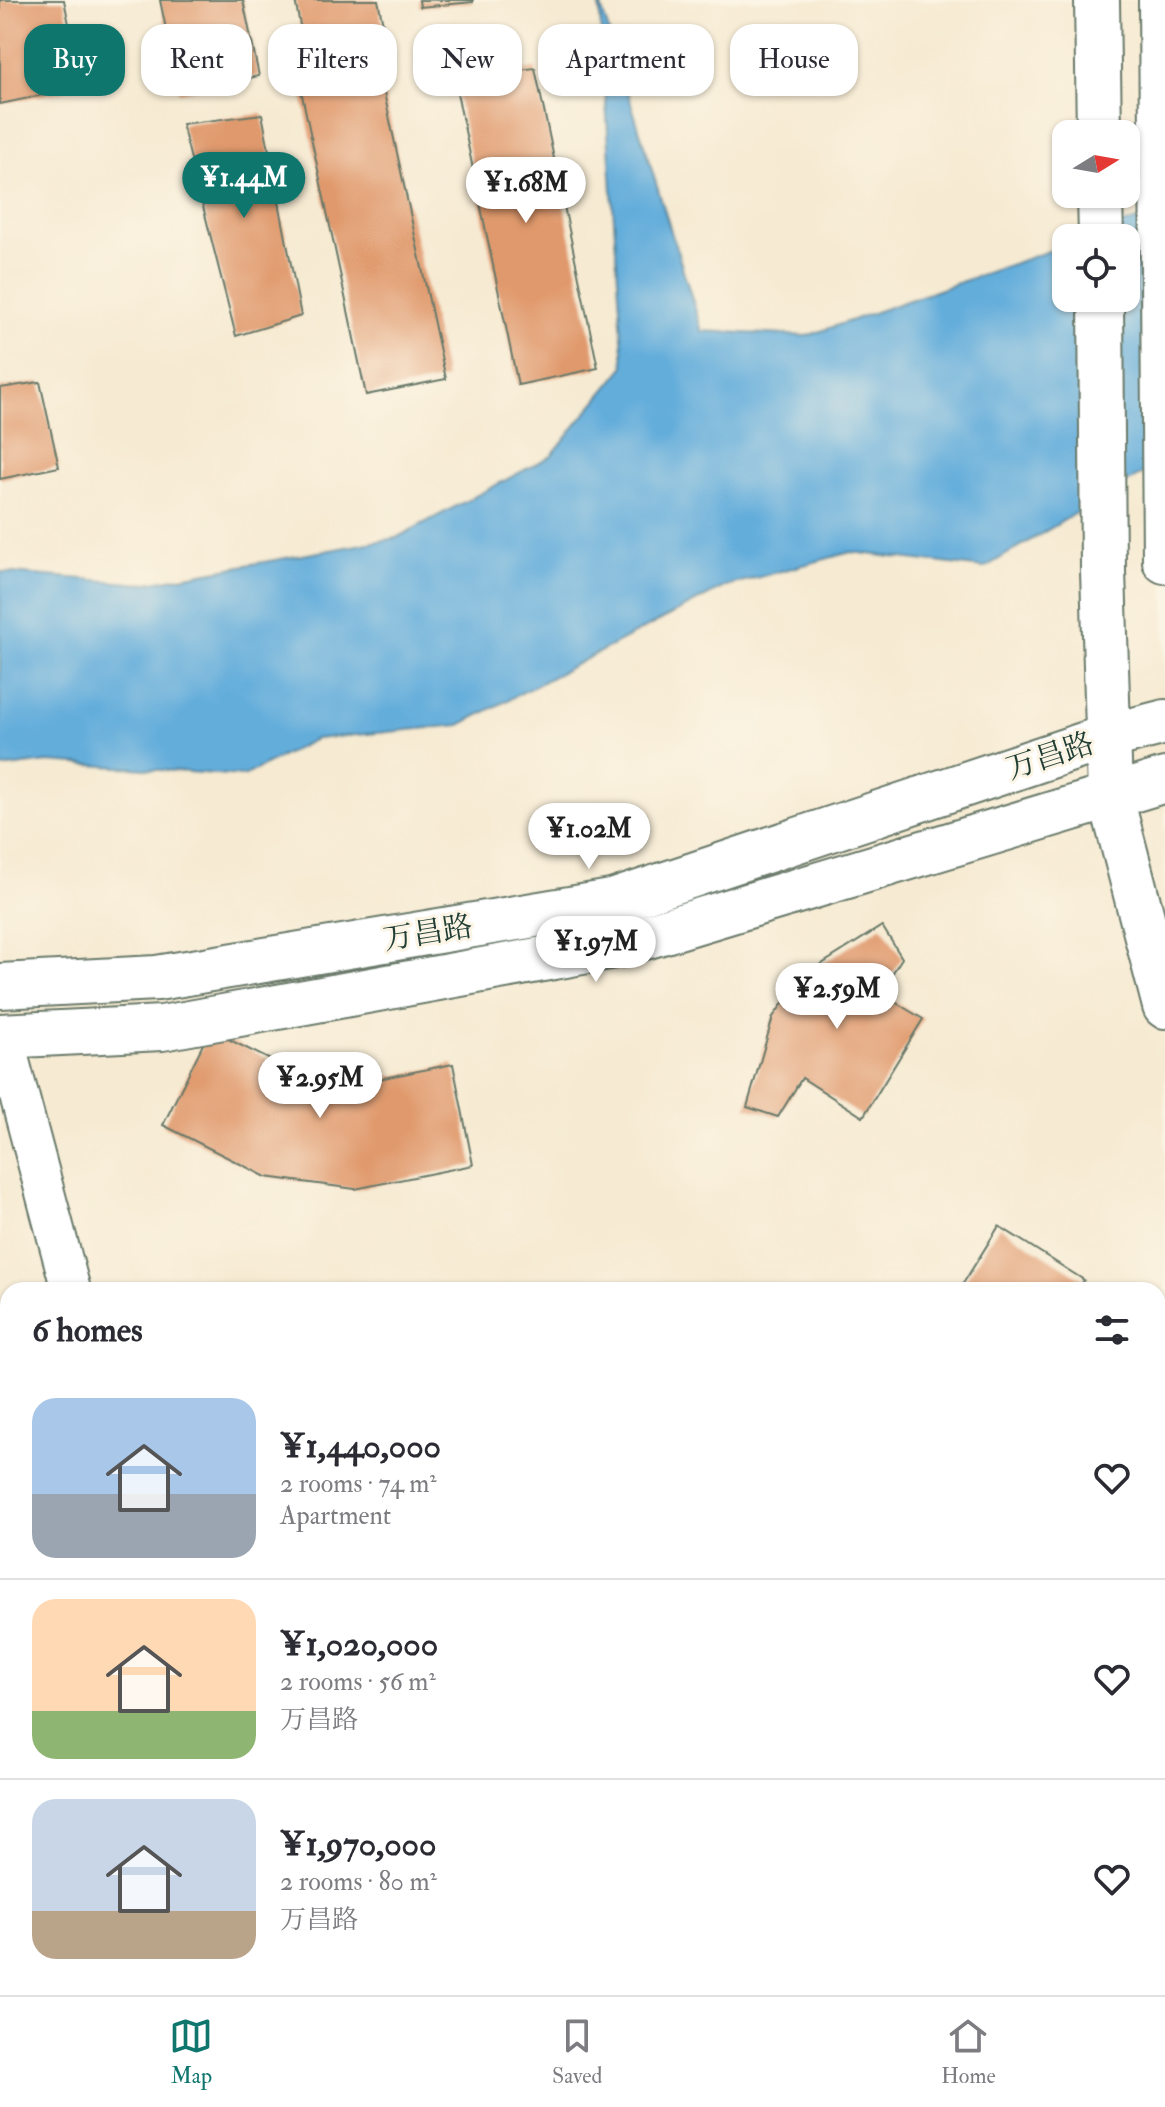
<!DOCTYPE html>
<meta charset="utf-8">
<style>
:root{--surface:#fff;--page:#f2f2f3;--text:#2b2b33;--muted:#7c7c81;--line:#e1e1e2;--accent:#0f766e}
body{margin:0;font-family:"IM FELL Double Pica","Noto Serif SC",serif;background:var(--page);color:var(--text);height:100vh;display:flex;flex-direction:column;font-size:30px;white-space:nowrap}
*{box-sizing:border-box;margin:0}
p{font-size:26px;color:var(--muted)}
.icon{flex:none;width:44px;height:44px;fill:none;stroke:currentColor;stroke-width:2;stroke-linecap:round;stroke-linejoin:round}
.map{position:relative;flex:1;overflow:hidden}
.details{position:absolute;left:0px;top:1282px;width:1166px;height:714px;display:flex;flex-direction:column;background:var(--surface);border-radius:24px 24px 0 0;box-shadow:0 2px 6px #0004}
.details>*{flex:none}
.guide{position:absolute;left:24px;top:24px;width:1118px;height:72px;display:flex;gap:16px}
.needle{width:52px;rotate:79deg}
.tools{position:absolute;left:1052px;top:120px;display:grid;gap:16px}
.tools a{display:grid;place-items:center;width:88px;height:88px;border-radius:16px;background:var(--surface);box-shadow:0 2px 6px #0004;font-size:40px}
.price{position:absolute;translate:-50% -68px;padding:0 18px;border-radius:28px;background:#fff;color:#222;font-size:26px;line-height:52px;filter:drop-shadow(0 2px 4px #0008)}
.price::after{content:'';position:absolute;left:50%;top:48px;width:24px;height:18px;margin-left:-12px;background:inherit;clip-path:polygon(0 0,100% 0,50% 100%)}
.price.on{background:var(--accent);color:#fff}
ul{padding:0;list-style:none}
li{display:flex;align-items:center;gap:24px;height:200px;padding:0 32px}
li+li{border-top:2px solid var(--line)}
li span{display:grid;place-items:center;flex:none;width:224px;height:160px;border-radius:24px;color:#555}
li>.icon{margin-inline-start:auto}
span .icon{width:96px;height:96px;fill:#fffc;stroke-width:1}
li b{font-size:34px}
h2{display:flex;justify-content:space-between;align-items:center;height:96px;padding:0 32px;font-size:34px}
.pill{padding:0 28px;border-radius:24px;background:var(--surface);box-shadow:0 2px 6px #0004;font-size:28px;line-height:72px}
.pill.on{background:var(--accent);color:#fff}
.dock{display:flex;justify-content:space-around;align-items:center;height:112px;border-top:2px solid var(--line);background:var(--surface);font-size:22px;color:var(--muted)}
.dock a{display:grid;justify-items:center;gap:4px}
.dock .on{color:var(--accent)}
.map>svg:first-child{display:block}
</style>
<div class="map">
<svg width="1165" height="1995" viewBox="0 0 1165 1995">
<rect width="100%" height="100%" fill="#fcf5e5"/>
<filter id="ink" filterUnits="userSpaceOnUse"><feTurbulence type="fractalNoise" baseFrequency=".0125" numOctaves="2"/><feDisplacementMap in="SourceGraphic" scale="16" xChannelSelector="R" yChannelSelector="G"/><feConvolveMatrix kernelMatrix="1 2 1 2 8 2 1 2 1" color-interpolation-filters="sRGB"/></filter>
<filter id="wash" filterUnits="userSpaceOnUse"><feTurbulence type="fractalNoise" baseFrequency=".006" numOctaves="4" result="noise"/><feDisplacementMap in="SourceGraphic" scale="32" xChannelSelector="R" yChannelSelector="G"/><feGaussianBlur stdDeviation="1.8" result="paint"/><feColorMatrix in="noise" values="0 0 0 0 0 0 0 0 0 0 0 0 0 0 0 0 0 1.4 0 .05"/><feComposite in="paint" operator="in"/></filter>
<g filter="url(#wash)">
<rect width="100%" height="100%" fill="#f6ead2"/>
<polygon fill="#acc267" stroke="#66804e" stroke-width="2" points="0,1393 8,1420 8,1988 178,1988 180,1995 0,1995"/>
<g fill="#63addb" stroke="#417588" stroke-width="2">
<polygon points="599,0 702,331 807,336 1066,245 1066,298 1126,298 1126,238 1086,238 1165,210 1165,460 984,568 851,552 726,586 460,725 315,739 244,776 48,762 0,768 0,572 142,584 396,538 551,456 624,367"/>
<polygon points="0,1529 8,1553 8,1864 0,1844"/>
<polygon points="50,1988 155,1988 157,1995 53,1995"/>
</g>
<g id="blocks">
<g fill="#e0996c">
<polygon points="0,0 64,0 82,87 0,104"/>
<polygon points="160,0 243,0 259,76 179,92"/>
<polygon points="295,0 378,0 387,44 307,60"/>
<polygon points="419,0 473,0 473,2 420,7"/>
<polygon points="535,68 598,368 518,385 454,78"/>
<polygon points="381,79 446,379 366,395 301,90"/>
<polygon points="262,114 301,316 236,336 182,124"/>
<polygon points="40,382 59,467 0,479 0,388"/>
<polygon points="882,926 902,958 880,993 923,1019 863,1117 802,1078 778,1117 747,1107 773,1017 803,976"/>
<polygon points="210,1030 329,1089 453,1064 473,1165 355,1189 266,1177 163,1125"/>
<polygon points="999,1226 1084,1280 1078,1290 959,1290"/>
<polygon points="1158,1640 1165,1654 1165,1802 1158,1792"/>
<polygon points="557,1988 653,1988 655,1995 559,1995"/>
</g>
</g>
</g>
<g filter="url(#ink)">
<use href="#blocks" fill-opacity="0" stroke="#6a7a6b" stroke-width="2"/>
<g fill="none" stroke-linecap="round" stroke-linejoin="round">
<g stroke="#6a7a6b" stroke-width="42">
<g id="minor">
<polyline points="3,1035 71,1290"/>
<polyline points="1158,1523 1165,1521"/>
<polyline points="259,1988 261,1995"/>
</g>
</g>
<g stroke="#6a7a6b" stroke-width="48">
<g id="tertiary">
<polyline points="1097,0 1099,134"/>
<polyline points="1161,0 1165,561"/>
<polyline points="1100,194 1101,238"/>
<polyline points="1101,298 1103,571 1110,794 1165,1006"/>
</g>
</g>
<g stroke="#6a7a6b" stroke-width="48">
<g id="secondary">
<polyline points="0,986 157,978 612,902 1107,737 1165,722"/>
<polyline points="0,1036 162,1028 615,946 1165,780"/>
</g>
</g>
<use href="#minor" stroke="#fff" stroke-width="38"/>
<use href="#tertiary" stroke="#fff" stroke-width="44"/>
<use href="#secondary" stroke="#fff" stroke-width="44"/>
</g>
</g>
<g text-anchor="middle" dominant-baseline="central" stroke-width="6" stroke-linejoin="round" paint-order="stroke">
<g font-size="30" fill="#1f3d34" stroke="#fcf5e5">
<text transform="translate(1050 756) rotate(-18)">万昌路</text>
<text transform="translate(428 933) rotate(-9)">万昌路</text>
</g>
</g>
</svg>
<div class="tools">
<a><svg class="needle" viewBox="-14 -14 28 28"><path d="M0-13l5 13h-10z" fill="#e53935"/><path d="M0 13l5-13h-10z" fill="#7c7c81"/></svg></a>
<a><svg class="icon" aria-label="locate" viewBox="0 0 24 24"><circle cx="12" cy="12" r="6"/><path d="M12 2v4M12 18v4M2 12h4M18 12h4"/></svg></a>
</div>
<b class="price on" style="left:244px;top:220px">¥1.44M</b>
<b class="price" style="left:526px;top:225px">¥1.68M</b>
<b class="price" style="left:589px;top:871px">¥1.02M</b>
<b class="price" style="left:596px;top:984px">¥1.97M</b>
<b class="price" style="left:837px;top:1031px">¥2.59M</b>
<b class="price" style="left:320px;top:1120px">¥2.95M</b>
<div class="guide">
<a class="pill on">Buy</a>
<a class="pill">Rent</a>
<a class="pill">Filters</a>
<a class="pill">New</a>
<a class="pill">Apartment</a>
<a class="pill">House</a>
</div>
<section class="details">
<h2>6 homes<svg class="icon" aria-label="filters" viewBox="0 0 24 24"><path d="M4 7h16M4 17h16"/><circle cx="9" cy="7" r="2"/><circle cx="15" cy="17" r="2"/></svg></h2>
<ul>
<li><span style="background:linear-gradient(#a9c7e8 60%,#9aa5b1 0)"><svg class="icon" aria-label="home" viewBox="0 0 24 24"><path d="M3 11l9-7 9 7M6 9v11h12V9"/></svg></span><div><b>¥1,440,000</b><p>2 rooms · 74 m²</p><p>Apartment</p></div><svg class="icon" aria-label="heart" viewBox="0 0 24 24"><path d="M12 20l-8-8c-3-5 5-10 8-4 3-6 11-1 8 4z"/></svg></li>
<li><span style="background:linear-gradient(#ffd9b3 70%,#8fb573 0)"><svg class="icon" aria-label="home" viewBox="0 0 24 24"><path d="M3 11l9-7 9 7M6 9v11h12V9"/></svg></span><div><b>¥1,020,000</b><p>2 rooms · 56 m²</p><p>万昌路</p></div><svg class="icon" aria-label="heart" viewBox="0 0 24 24"><path d="M12 20l-8-8c-3-5 5-10 8-4 3-6 11-1 8 4z"/></svg></li>
<li><span style="background:linear-gradient(#c9d6e8 70%,#b9a48a 0)"><svg class="icon" aria-label="home" viewBox="0 0 24 24"><path d="M3 11l9-7 9 7M6 9v11h12V9"/></svg></span><div><b>¥1,970,000</b><p>2 rooms · 80 m²</p><p>万昌路</p></div><svg class="icon" aria-label="heart" viewBox="0 0 24 24"><path d="M12 20l-8-8c-3-5 5-10 8-4 3-6 11-1 8 4z"/></svg></li>
</ul>
</section>
</div>
<nav class="dock">
<a class="on"><svg class="icon" aria-label="map" viewBox="0 0 24 24"><path d="M3 6l6-2 6 2 6-2v14l-6 2-6-2-6 2zM9 4v14M15 6v14"/></svg>Map</a>
<a><svg class="icon" aria-label="saved" viewBox="0 0 24 24"><path d="M7 4h10v16l-5-4-5 4z"/></svg>Saved</a>
<a><svg class="icon" aria-label="home" viewBox="0 0 24 24"><path d="M3 11l9-7 9 7M6 9v11h12V9"/></svg>Home</a>
</nav>
